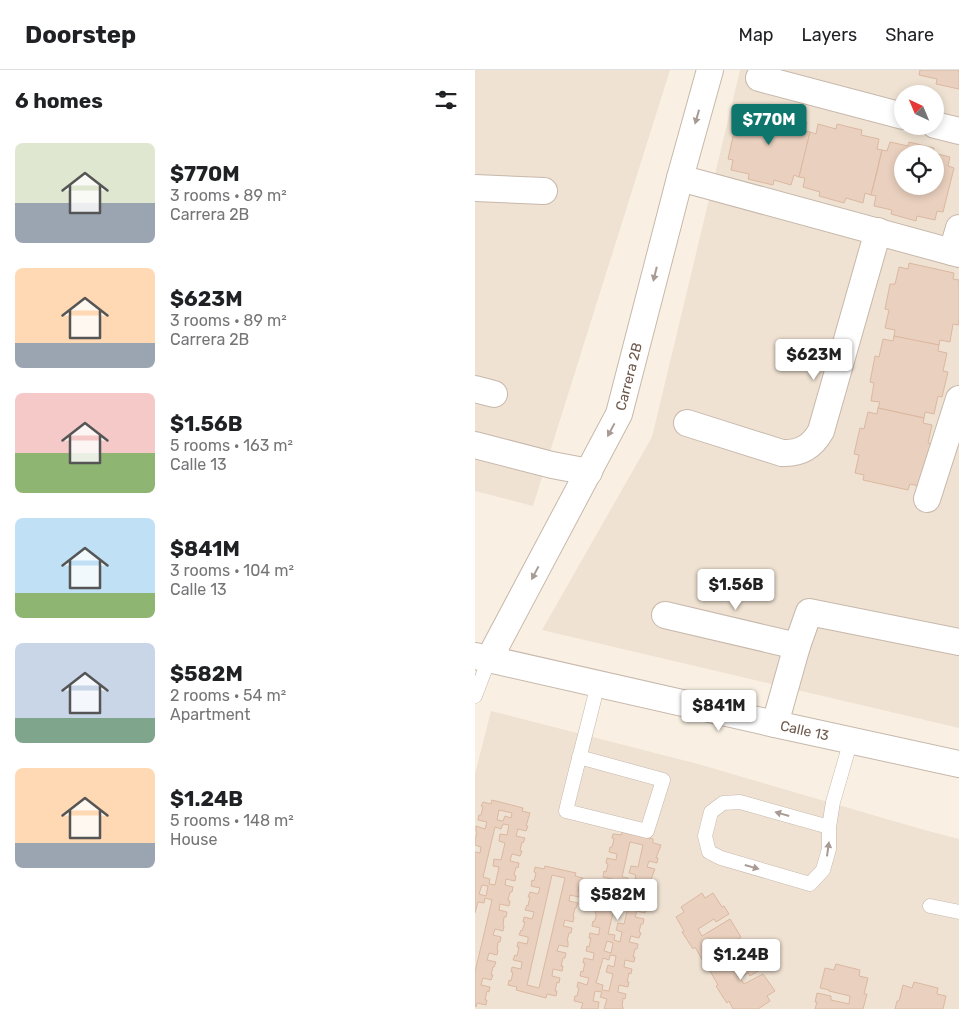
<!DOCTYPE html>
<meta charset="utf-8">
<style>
:root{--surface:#fff;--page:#f6f6f6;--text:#202124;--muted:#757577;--line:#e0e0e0;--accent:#0f766e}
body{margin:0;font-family:Rubik,sans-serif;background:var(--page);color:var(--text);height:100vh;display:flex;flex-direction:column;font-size:19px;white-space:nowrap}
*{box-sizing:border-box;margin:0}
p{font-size:16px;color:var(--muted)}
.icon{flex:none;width:28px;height:28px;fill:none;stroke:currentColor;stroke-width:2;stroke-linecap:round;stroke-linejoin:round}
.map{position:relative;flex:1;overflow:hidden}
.side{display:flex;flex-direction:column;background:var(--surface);width:475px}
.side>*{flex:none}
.needle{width:32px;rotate:316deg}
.buttons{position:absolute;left:419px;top:15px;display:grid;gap:10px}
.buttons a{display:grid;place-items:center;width:50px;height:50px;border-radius:50%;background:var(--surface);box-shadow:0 2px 8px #0003;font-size:25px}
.price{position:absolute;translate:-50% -42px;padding:0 11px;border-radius:5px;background:#fff;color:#222;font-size:16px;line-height:32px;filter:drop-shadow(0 1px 2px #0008)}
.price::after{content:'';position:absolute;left:50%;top:30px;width:15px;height:11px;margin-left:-8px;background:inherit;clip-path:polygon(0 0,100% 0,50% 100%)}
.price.selected{background:var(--accent);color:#fff}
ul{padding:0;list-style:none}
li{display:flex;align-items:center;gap:15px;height:125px;padding:0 15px}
li span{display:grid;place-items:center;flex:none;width:140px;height:100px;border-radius:8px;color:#555}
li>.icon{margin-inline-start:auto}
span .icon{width:60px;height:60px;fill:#fffc;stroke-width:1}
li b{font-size:21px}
h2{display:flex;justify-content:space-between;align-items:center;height:60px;padding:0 15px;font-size:21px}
header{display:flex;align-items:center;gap:30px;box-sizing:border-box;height:70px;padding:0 25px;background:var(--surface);border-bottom:1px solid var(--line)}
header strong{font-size:24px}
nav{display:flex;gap:28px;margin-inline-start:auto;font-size:18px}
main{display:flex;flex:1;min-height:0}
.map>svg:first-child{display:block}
</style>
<header>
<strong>Doorstep</strong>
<nav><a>Map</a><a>Layers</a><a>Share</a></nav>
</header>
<main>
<section class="side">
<h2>6 homes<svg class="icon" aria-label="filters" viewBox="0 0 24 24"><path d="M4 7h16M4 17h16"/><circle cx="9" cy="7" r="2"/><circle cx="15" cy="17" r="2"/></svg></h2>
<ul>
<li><span style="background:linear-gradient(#dfe7d0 60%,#9aa5b1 0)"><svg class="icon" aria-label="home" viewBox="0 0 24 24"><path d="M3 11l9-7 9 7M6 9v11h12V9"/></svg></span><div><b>$770M</b><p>3 rooms · 89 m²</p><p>Carrera 2B</p></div></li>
<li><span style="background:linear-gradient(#ffd9b3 75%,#9aa5b1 0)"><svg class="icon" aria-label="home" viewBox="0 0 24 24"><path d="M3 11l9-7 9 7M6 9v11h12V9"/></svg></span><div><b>$623M</b><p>3 rooms · 89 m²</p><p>Carrera 2B</p></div></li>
<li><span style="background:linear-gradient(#f6c9c9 60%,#8fb573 0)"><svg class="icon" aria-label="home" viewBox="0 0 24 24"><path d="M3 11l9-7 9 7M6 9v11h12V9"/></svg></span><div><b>$1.56B</b><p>5 rooms · 163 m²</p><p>Calle 13</p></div></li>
<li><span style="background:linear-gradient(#bfe0f5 75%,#8fb573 0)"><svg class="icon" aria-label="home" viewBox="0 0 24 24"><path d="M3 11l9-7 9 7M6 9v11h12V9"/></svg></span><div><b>$841M</b><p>3 rooms · 104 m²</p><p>Calle 13</p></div></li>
<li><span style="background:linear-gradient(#c9d6e8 75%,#7fa58c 0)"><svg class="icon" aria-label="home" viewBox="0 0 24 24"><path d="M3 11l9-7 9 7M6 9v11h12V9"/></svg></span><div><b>$582M</b><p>2 rooms · 54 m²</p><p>Apartment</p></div></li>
<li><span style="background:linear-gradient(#ffd9b3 75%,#9aa5b1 0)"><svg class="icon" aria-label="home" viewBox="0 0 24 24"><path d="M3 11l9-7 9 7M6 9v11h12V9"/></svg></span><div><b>$1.24B</b><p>5 rooms · 148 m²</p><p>House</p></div></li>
</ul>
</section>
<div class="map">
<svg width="484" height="939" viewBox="0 0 484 939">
<rect width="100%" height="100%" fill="#f9f0e3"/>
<g fill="#efe2d2" fill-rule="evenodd">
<polygon points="0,0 195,0 58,436 0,421"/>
<path d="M 265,0 L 484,0 L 484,658 L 67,560 L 177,367 ZM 428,24 L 460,24 L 460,56 L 428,56 ZM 428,84 L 460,84 L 460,116 L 428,116 Z"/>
<polygon points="16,641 223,694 446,759 484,769 484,939 0,939 0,704"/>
</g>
<g fill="#ead0be" stroke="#dbb8a1" fill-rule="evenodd">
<polygon points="445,0 484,0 484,19 461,14 462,9 444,5"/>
<polygon points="272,36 289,41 290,36 316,43 315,47 332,52 330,61 335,62 330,84 324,107 319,105 316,115 299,110 298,115 273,109 274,104 256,100 258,90 253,89 259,62 264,44 269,46"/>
<polygon points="343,54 361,59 362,54 374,57 387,60 386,65 404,69 402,79 407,80 396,125 390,123 388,133 371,128 369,133 344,126 345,122 328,117 330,108 324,107 335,62 341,64"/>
<path d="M 415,72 L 433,76 L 434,72 L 459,78 L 458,83 L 475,87 L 473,96 L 479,98 L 468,142 L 462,141 L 460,150 L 442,146 L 441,151 L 416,144 L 417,140 L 399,136 L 401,126 L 396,125 L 402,102 L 407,80 L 412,81 ZM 428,84 L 460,84 L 460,116 L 428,116 Z"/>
<polygon points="434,193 479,203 478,209 484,210 484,249 483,255 478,254 475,272 465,270 464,275 441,271 419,266 420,260 410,258 414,240 410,239 415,214 420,214 424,197 433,199"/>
<polygon points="419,266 464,275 463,281 472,283 468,301 473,302 467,327 463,326 459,344 450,342 449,348 403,338 405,332 396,331 399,313 395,312 400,286 404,287 408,269 418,271"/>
<polygon points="403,338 449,348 448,353 457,355 453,373 458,374 452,399 448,398 444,416 435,414 433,420 388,410 389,405 380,403 384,385 379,384 385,358 389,359 393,342 402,344"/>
<path d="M 17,730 L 48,738 L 47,741 L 55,743 L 51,756 L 53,756 L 51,761 L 43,759 L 41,766 L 50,768 L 48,773 L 47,772 L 46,776 L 45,781 L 47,781 L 45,786 L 37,784 L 36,787 L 35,791 L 44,793 L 43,798 L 41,797 L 39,805 L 41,806 L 40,811 L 31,809 L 30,815 L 38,817 L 37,822 L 35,822 L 33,830 L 35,831 L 34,836 L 25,834 L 24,840 L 32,842 L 31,847 L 29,847 L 28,855 L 29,856 L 28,861 L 20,859 L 18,865 L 26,867 L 25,872 L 23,872 L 22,880 L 23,880 L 22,885 L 14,883 L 12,890 L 21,892 L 19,897 L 18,897 L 16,905 L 18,905 L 16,910 L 8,908 L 6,915 L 15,917 L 14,922 L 12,921 L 10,930 L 12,930 L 11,935 L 2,933 L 1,937 L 0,936 L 0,902 L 17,830 L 10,828 L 9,833 L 3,832 L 0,843 L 0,782 L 5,783 L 6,777 L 0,775 L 0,770 L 2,762 L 1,761 L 1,756 L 10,759 L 12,752 L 3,750 L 4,745 L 6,745 L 8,737 L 6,736 L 8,732 L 16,734 ZM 24,740 L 37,743 L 36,748 L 30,746 L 28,751 L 22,750 ZM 28,754 L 34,755 L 32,765 L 25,764 L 24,771 L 30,773 L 26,790 L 19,789 L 18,796 L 24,797 L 20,815 L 14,814 L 15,809 L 8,807 L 20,757 L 26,759 ZM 7,815 L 13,816 L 11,826 L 4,824 Z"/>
<path d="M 147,762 L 178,769 L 178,773 L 186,775 L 181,788 L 183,788 L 182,793 L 174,791 L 172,797 L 180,799 L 175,812 L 177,813 L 176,817 L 168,816 L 166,822 L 175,824 L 173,829 L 172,829 L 170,837 L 172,837 L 170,843 L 162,841 L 160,847 L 169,849 L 168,854 L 166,854 L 164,862 L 166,863 L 164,868 L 156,866 L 154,872 L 163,874 L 162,879 L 160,879 L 158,887 L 160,887 L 159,892 L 150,890 L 149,897 L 157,899 L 156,904 L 154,903 L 152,912 L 154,912 L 153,917 L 144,915 L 143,922 L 151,924 L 150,929 L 148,928 L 147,937 L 148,937 L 148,939 L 129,939 L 132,929 L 125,927 L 127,922 L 120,921 L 118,931 L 124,932 L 123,939 L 106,939 L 108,933 L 99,931 L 100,926 L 102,926 L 104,918 L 102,917 L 103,912 L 112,915 L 114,908 L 105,906 L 106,901 L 108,902 L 109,897 L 110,893 L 108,893 L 109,888 L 118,890 L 119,883 L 111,881 L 112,876 L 114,877 L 116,868 L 114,868 L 115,863 L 124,865 L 124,861 L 125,858 L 117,856 L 118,851 L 119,852 L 121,847 L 121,843 L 120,843 L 121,838 L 129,840 L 131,834 L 122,831 L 123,826 L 126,827 L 127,819 L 125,818 L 126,813 L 135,815 L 137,809 L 128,807 L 129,801 L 131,802 L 133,794 L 131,793 L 132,788 L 141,790 L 142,784 L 134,782 L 135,777 L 137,777 L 139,769 L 137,768 L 138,764 L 147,765 ZM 155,772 L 168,775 L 163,797 L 156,796 L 154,803 L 161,805 L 149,854 L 143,853 L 141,860 L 147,862 L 145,872 L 139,870 L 140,865 L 133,864 L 145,814 L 151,815 L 153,811 L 153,808 L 147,807 ZM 132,871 L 138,873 L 136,883 L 129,881 ZM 135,885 L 141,886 L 139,897 L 133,895 L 131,902 L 138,904 L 134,921 L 127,920 L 128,915 L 121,913 L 128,888 L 134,890 Z"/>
<path d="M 70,796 L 101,803 L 100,806 L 108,808 L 107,813 L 105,813 L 103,821 L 105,822 L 104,827 L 95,825 L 94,831 L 103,833 L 101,838 L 100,838 L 98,846 L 99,847 L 98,852 L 90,850 L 88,856 L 97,858 L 96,863 L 94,863 L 92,871 L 93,871 L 93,877 L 84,875 L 82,881 L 91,883 L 90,888 L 88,888 L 86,896 L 88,896 L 87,901 L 78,899 L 77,906 L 85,908 L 84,913 L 82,912 L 80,921 L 82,921 L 81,926 L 72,924 L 71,928 L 41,920 L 42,917 L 33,915 L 34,910 L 36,911 L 38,902 L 36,902 L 37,897 L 46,899 L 47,892 L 38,890 L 40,885 L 42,886 L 44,877 L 42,877 L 43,872 L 52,874 L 53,870 L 53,867 L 44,865 L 46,860 L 47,861 L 50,852 L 48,852 L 49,847 L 57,849 L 58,846 L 59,842 L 50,840 L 52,835 L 53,836 L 54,831 L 55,827 L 53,827 L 55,822 L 63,824 L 65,818 L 56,816 L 57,810 L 59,811 L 61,803 L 59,802 L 60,797 L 69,799 ZM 77,805 L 90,808 L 64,918 L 52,915 Z"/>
<polygon points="227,823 230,828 238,823 247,837 249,836 254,844 241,852 239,849 223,859 227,866 255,849 266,867 258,872 261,877 239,891 236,886 228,891 220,877 218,879 207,862 209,861 201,847 209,842 206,837"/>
<polygon points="261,877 264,882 272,878 280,891 283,890 288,898 275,906 273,903 265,908 269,914 288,904 300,921 292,926 295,931 283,939 258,939 254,931 252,933 246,924 241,916 243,915 235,901 242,896 239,891"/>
<polygon points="361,894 385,900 384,906 393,908 389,924 392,924 388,939 340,939 342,932 340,932 342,923 356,926 356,930 374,934 375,926 354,921 354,920 345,918 350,898 359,900"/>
<polygon points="439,912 463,918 462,924 471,926 468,939 420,939 422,931 424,931 428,915 437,918"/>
</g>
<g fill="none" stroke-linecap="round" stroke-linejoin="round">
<g stroke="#c7b8ab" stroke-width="15">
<g id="lane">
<polyline points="0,626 14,589"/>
<path d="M 104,687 L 188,710 L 172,761 L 91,741 C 101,698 113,656 123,613"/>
<polyline points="354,757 265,732 248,733 236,742 230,766 234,782 246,788 335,814 348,800 354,779 354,757 358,732 376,670"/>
<polyline points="455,836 484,842"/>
</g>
</g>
<g stroke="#c7b8ab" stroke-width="28">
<g id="street">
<polyline points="284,8 428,46"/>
<polyline points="460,55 484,61"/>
<polyline points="205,108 484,184"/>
<polyline points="0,118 69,121"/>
<polyline points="477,182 484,158"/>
<polyline points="0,319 19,324"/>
<path d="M 212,353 L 307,383 C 325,384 337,377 346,361 L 403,161"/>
<polyline points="0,375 77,395 114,402"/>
<polyline points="452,429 484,329"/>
<polyline points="190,545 322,576"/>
<path id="s1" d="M 0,586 L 300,654 L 484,694"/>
<path id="s2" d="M 14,589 L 144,344 L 205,108 L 235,0"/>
<polyline points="300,654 322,576 334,542 484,572"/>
</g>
</g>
<use href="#lane" stroke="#fff" stroke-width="14"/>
<use href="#street" stroke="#fff" stroke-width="26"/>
</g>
<defs><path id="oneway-solid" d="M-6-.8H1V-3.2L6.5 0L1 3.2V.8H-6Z" transform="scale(1.25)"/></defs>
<g fill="#a79b94">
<use href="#oneway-solid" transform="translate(222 47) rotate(106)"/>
<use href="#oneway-solid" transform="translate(180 204) rotate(104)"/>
<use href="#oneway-solid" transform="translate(136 360) rotate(118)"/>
<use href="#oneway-solid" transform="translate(60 503) rotate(118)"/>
<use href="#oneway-solid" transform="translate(307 744) rotate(-164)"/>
<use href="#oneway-solid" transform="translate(353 779) rotate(-82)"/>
<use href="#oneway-solid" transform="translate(277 797) rotate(16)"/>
</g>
<g text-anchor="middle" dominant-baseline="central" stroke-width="4.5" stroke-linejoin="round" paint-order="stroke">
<g font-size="14" fill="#6d594c" stroke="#fcf5e8">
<text stroke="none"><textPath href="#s2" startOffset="316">Carrera 2B</textPath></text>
<text stroke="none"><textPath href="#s1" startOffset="338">Calle 13</textPath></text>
</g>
</g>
</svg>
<div class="buttons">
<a><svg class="needle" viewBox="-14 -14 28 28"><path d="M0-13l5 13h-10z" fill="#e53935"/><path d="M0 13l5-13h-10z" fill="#757577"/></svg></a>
<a><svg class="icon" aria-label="locate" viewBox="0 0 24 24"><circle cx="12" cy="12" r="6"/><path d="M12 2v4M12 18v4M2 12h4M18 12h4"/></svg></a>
</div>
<b class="price selected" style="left:294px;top:76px">$770M</b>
<b class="price" style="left:339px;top:311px">$623M</b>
<b class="price" style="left:261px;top:541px">$1.56B</b>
<b class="price" style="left:244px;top:662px">$841M</b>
<b class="price" style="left:143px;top:851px">$582M</b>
<b class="price" style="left:266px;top:911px">$1.24B</b>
</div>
</main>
